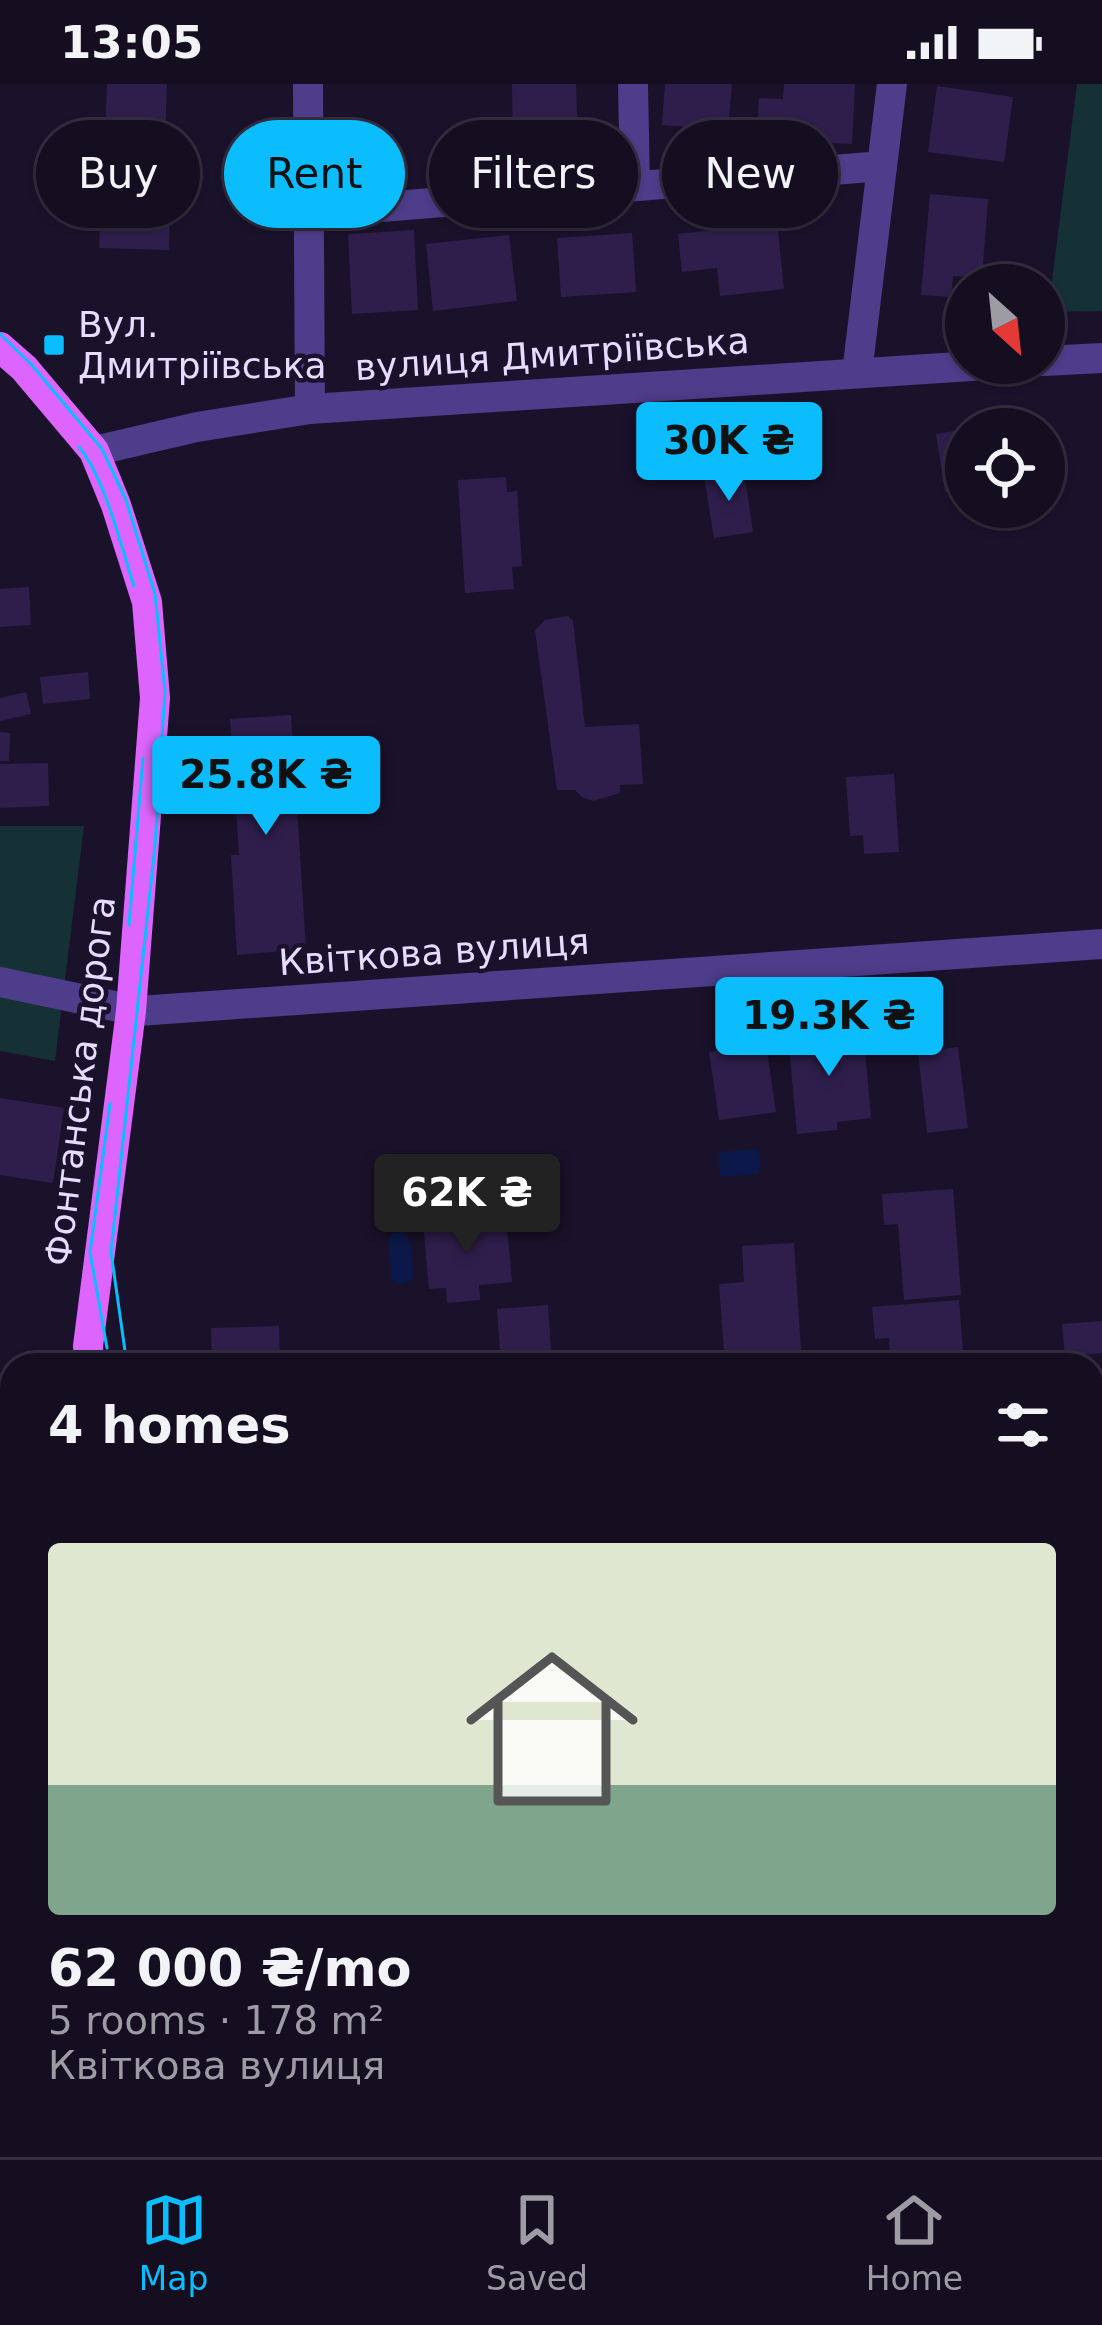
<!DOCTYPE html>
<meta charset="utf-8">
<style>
:root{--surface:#140e20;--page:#211c2d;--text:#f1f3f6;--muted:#9d9ca5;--line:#332e3e;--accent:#0bbdfc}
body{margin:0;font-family:"DejaVu Sans",sans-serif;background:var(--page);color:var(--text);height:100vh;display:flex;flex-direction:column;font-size:45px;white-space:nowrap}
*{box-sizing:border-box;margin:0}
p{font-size:39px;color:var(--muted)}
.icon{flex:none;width:66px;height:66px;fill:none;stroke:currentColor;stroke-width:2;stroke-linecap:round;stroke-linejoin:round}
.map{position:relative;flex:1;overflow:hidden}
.panel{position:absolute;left:0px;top:1269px;width:1104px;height:804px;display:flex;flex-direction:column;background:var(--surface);border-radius:36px 36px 0 0;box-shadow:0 3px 9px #0004,0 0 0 3px var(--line)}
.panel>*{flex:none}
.guide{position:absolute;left:36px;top:36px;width:1032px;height:108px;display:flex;gap:24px}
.needle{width:78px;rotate:153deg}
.controls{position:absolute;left:945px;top:180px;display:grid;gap:24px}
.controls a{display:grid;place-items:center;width:120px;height:120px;border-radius:50%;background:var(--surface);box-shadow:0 3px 9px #0004,0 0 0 3px var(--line);font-size:60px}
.price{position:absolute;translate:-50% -102px;padding:0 27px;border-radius:12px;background:var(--accent);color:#111;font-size:39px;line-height:78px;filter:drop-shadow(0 3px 6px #0008)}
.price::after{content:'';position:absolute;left:50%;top:72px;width:36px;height:27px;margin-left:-18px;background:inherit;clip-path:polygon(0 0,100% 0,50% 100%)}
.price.on{background:#222;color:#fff}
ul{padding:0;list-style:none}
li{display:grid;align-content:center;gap:24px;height:636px;padding:0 48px}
li span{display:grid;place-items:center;height:372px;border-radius:12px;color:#555}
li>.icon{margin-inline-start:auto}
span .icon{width:216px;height:216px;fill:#fffc;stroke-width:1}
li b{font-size:51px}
h2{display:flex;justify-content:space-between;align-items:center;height:144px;padding:0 48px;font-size:51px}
.tag{padding:0 42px;border-radius:54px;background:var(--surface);box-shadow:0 3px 9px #0004,0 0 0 3px var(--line);font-size:42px;line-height:108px}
.tag.on{background:var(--accent);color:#111}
.status{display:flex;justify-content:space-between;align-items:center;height:84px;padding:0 60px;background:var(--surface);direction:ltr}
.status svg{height:33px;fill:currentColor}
.tab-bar{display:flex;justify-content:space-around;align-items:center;height:168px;border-top:3px solid var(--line);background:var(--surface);font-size:33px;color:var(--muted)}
.tab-bar a{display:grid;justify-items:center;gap:6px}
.tab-bar .on{color:var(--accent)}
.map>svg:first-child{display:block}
</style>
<div class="status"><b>13:05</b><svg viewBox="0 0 49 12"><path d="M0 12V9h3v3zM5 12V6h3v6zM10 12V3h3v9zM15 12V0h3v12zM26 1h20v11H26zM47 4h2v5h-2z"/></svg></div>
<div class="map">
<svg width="1102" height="2073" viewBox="0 0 1102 2073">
<rect width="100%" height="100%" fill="#1a122b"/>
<g fill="#153135">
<polygon points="1077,0 1102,0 1102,227 1048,228"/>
<polygon points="0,742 84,742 55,977 0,967"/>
<polygon points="12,2020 12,2061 303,2061 308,2073 6,2073"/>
</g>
<g fill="#0c184a">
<path d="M 753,1065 L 758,1066 C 761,1075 762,1081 758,1090 L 726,1093 L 720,1091 L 718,1072 L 722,1068 Z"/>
<path d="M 401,1147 C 415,1155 412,1177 413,1192 L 412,1196 L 399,1201 L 391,1195 L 389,1152 Z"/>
</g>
<g fill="#2f1e4c">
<polygon points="107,0 167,0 164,84 104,82"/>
<polygon points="512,0 576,0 578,62 513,64"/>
<polygon points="665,0 732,0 728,46 662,41"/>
<polygon points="784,0 855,0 852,60 757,56 759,14 783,15"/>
<polygon points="937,2 1013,13 1004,78 928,68"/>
<polygon points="102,98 171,100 169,166 99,164"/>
<polygon points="930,110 988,115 982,194 953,192 951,213 921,211"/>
<polygon points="777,139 784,205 720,212 717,184 682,188 678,150"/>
<polygon points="414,146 418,226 352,230 348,150"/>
<polygon points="632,149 636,208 561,213 557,154"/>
<polygon points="509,151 517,217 433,227 426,160"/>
<polygon points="966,345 966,404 945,408 936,350"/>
<polygon points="744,387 753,448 714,454 704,392"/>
<polygon points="506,393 507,408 517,407 522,482 512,483 514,505 465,509 458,396"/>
<polygon points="29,503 31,541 0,543 0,505"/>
<polygon points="568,532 573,537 585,643 639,640 643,700 620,701 620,709 593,717 582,713 575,706 557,706 535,546 545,536"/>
<polygon points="88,588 90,615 43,620 40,593"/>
<polygon points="26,608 31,630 0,637 0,614"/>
<polygon points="291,631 306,865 237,871 231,771 239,771 230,635"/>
<polygon points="0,648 10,649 9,677 0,677"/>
<polygon points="48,679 49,722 0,724 0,680"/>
<polygon points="894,690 899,768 864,770 863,751 850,752 846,693"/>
<polygon points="863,944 871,1034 837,1038 837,1046 797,1050 788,951"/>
<polygon points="766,960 776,1028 719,1036 709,968"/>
<polygon points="958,963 968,1044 927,1049 918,968"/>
<polygon points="0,1014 64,1024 53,1099 0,1091"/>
<polygon points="953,1105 961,1211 904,1216 898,1140 884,1141 882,1110"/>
<polygon points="506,1131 512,1198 479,1201 480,1216 447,1219 446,1204 429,1205 423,1138"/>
<polygon points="794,1159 802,1281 725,1281 719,1200 744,1198 742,1162"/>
<polygon points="959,1216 964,1281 932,1281 932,1273 890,1276 889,1254 875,1255 872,1223"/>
<polygon points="548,1221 552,1281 501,1281 497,1225"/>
<polygon points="1102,1237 1102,1269 1065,1272 1062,1240"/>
<polygon points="279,1242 280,1281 212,1281 211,1244"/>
</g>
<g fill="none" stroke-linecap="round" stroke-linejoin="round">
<g stroke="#4d3d8a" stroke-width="30">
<polyline points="308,0 310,325"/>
<polyline points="633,0 635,102"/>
<polyline points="309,129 882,82"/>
<polyline points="1044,277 1102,274"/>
<polyline points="857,289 892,0"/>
<polyline points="94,367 197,343 310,325 1019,279"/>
<polyline points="0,898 138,927 1102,860"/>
<polyline points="1092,1335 1102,1335"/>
<polyline points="0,1578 12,1583"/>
</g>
<g stroke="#dd65fd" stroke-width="30">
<polyline points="0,263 24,284 94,367 116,421 147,518 155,614 131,927 88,1262 89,1281"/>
<polyline points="0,1859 12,1751"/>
<polyline points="345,2061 349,2073"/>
</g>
<g stroke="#0bbdfc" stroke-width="3">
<polyline points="0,250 31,280 102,365 126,416 155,510 165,607 155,762 111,1168 127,1281"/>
<path d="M 79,363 C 105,394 121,462 134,502"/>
<polyline points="129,841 143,674"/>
<polyline points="107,1264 90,1168 110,1020"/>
<polyline points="387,2061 392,2073"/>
<polyline points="409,2061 414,2073"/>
</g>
</g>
<rect fill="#0bbdfc" stroke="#1a122b" stroke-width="4.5" x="42" y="249" width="24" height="24" rx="6"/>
<g text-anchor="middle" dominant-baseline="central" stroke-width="9" stroke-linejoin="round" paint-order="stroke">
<g font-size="36" fill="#e6dcff" stroke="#1a122b" text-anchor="start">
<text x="78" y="240">Вул.<tspan x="78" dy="41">Дмитріївська</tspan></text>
</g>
<g font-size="36" fill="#e6dcff" stroke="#1a122b">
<text transform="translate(552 270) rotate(-4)">вулиця Дмитріївська</text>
<text transform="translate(434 868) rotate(-4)">Квіткова вулиця</text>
<text transform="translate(80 997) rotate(-83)">Фонтанська дорога</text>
</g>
</g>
</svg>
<div class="controls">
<a><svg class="needle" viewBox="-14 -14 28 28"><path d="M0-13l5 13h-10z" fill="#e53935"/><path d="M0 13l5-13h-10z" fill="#9d9ca5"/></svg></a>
<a><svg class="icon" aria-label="locate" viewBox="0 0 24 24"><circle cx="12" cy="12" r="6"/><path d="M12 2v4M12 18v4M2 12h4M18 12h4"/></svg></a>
</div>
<b class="price" style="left:729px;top:420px">30K ₴</b>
<b class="price" style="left:266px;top:754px">25.8K ₴</b>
<b class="price" style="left:829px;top:995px">19.3K ₴</b>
<b class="price on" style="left:467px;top:1172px">62K ₴</b>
<div class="guide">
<a class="tag">Buy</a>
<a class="tag on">Rent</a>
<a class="tag">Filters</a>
<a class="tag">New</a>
</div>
<section class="panel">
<h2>4 homes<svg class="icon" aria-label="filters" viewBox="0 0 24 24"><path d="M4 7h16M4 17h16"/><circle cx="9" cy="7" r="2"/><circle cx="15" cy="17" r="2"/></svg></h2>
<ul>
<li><span style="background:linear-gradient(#dfe7d0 65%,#7fa58c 0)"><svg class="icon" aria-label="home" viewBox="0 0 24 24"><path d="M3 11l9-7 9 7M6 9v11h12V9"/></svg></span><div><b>62 000 ₴/mo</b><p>5 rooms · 178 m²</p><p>Квіткова вулиця</p></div></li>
</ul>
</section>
</div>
<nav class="tab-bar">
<a class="on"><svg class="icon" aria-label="map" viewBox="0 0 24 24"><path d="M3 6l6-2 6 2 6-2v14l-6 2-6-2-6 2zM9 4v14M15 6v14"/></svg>Map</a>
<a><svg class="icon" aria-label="saved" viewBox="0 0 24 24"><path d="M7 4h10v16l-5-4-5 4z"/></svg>Saved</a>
<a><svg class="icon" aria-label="home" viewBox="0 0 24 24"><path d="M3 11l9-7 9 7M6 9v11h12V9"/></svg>Home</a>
</nav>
